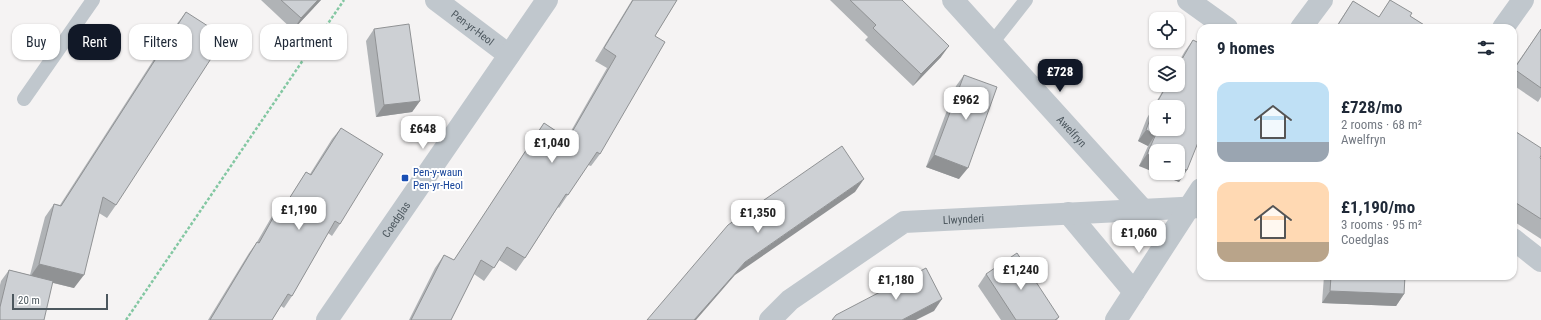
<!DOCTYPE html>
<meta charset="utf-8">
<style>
:root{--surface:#fff;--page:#f2f2f3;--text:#1f2937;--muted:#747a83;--accent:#111827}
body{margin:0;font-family:"Roboto Condensed",sans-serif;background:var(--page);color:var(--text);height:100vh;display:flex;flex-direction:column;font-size:15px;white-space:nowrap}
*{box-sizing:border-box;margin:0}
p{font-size:13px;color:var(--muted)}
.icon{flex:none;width:22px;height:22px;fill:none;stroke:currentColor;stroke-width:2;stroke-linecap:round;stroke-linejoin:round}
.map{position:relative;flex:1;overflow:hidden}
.side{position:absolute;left:1197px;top:24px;width:320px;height:256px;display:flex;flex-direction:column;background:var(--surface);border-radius:12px;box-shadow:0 1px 3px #0004}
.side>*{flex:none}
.banner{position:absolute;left:12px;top:24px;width:380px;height:36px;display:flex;gap:8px}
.tools{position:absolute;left:1149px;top:12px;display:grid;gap:8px}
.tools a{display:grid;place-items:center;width:36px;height:36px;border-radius:8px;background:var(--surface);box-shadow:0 1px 3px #0004;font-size:20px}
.scale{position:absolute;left:12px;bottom:10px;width:96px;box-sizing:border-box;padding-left:4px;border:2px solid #4c575e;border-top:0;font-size:11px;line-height:14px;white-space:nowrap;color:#4c575e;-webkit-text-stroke:3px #fff;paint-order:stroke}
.price{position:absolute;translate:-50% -34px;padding:0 9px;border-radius:8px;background:#fff;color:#222;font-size:13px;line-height:26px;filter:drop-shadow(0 1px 2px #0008)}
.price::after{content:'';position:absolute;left:50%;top:24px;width:12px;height:9px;margin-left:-6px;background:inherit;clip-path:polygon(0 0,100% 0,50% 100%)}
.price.selected{background:var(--accent);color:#fff}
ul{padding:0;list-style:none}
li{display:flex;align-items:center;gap:12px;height:100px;padding:0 20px}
li span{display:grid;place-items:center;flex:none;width:112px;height:80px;border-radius:12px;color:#555}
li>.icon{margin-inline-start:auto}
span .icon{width:48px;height:48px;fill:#fffc;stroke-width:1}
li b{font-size:17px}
h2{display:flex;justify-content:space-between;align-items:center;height:48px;padding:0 20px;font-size:17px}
.pill{padding:0 14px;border-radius:12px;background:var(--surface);box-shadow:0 1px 3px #0004;font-size:14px;line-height:36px}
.pill.selected{background:var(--accent);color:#fff}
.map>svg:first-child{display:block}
</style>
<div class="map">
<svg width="1541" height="320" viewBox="0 0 1541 320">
<rect width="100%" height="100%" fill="#f5f3f3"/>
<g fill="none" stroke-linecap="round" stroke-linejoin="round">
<polyline stroke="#83c7a2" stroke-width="2.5" stroke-dasharray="3 2" stroke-linecap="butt" points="126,320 344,0"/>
<g stroke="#c0c7cd" stroke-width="14">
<polyline points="992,43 1026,0"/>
<polyline points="24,99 93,0"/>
</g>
<g stroke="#c0c7cd" stroke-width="22">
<path id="s1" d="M 436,0 L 509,55"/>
<path id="s2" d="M 953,0 L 1143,210"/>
<polyline points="1188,0 1227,28"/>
<polyline points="1301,28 1322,0"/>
<polyline points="1503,28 1523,0"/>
<polyline points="1068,213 1134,292"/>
<polyline points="1513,239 1541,261"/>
<path id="s3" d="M 327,320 L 547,0"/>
<path id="s4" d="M 770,320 L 790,300 L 904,222 L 1201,207"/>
<polyline points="1116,320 1201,189"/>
</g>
</g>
<g fill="#b0b3b6">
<polygon points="261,0 321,0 293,30"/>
<polygon points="632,0 677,0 655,36 600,154 591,166 588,165 559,208 558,207 525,258 516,271 499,260 484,281 474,274 451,320 409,320 435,268 444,255 454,260 544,123 567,138 607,68 595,61"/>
<polygon points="830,0 902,0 941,57 913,86 865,40 868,37"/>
<polygon points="1390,0 1410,16 1429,28 1335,28 1353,1 1379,17"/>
<polygon points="186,12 116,205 107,218 99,213 74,288 53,283 0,320 0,285 1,281 9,270 30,275 45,217 54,204 60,205 176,25"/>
<polygon points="374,29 420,101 412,112 376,117 366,41"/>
<polygon points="1541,29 1541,97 1538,102 1513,85 1513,69"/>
<polygon points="1193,40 1187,170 1179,182 1157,173 1178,173 1139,166 1148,146 1138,141 1147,118 1166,85 1178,85 1178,63 1185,51"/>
<polygon points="964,75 959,179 926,167 956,86"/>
<polygon points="341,128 340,224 332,236 328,233 292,296 284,308 281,306 272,320 208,320 249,253 257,242 275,211 283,200 287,202 306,172 310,174 332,139"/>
<polygon points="1513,130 1541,159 1541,239 1513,221"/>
<polygon points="986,274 1059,317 1057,320 1001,320 978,286"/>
<polygon points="1324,276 1405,276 1404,294 1396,306 1322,303"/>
</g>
<g fill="#909294">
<polygon points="318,0 321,0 293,30 301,18"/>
<polygon points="949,46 941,57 913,86 921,74"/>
<polygon points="420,101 412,112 376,117 384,105"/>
<polygon points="1146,130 1156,134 1148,146 1138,141"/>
<polygon points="1147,154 1156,158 1156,173 1139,166"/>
<polygon points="934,155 968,168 959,179 926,167"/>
<polygon points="1178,167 1187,170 1179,182 1157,173 1178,173"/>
<polygon points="864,179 855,192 735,275 696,320 694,320 745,262"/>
<polygon points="39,264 84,275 74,288 30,277"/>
<polygon points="1330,291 1404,294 1396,306 1322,303"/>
<polygon points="942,299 934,311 916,320 902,320"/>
</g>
<g fill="#cdd0d4" stroke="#909294" fill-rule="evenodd">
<polygon points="281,0 318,0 301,18"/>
<polygon points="633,0 677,0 655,36 665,42 600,154 597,152 568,195 566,194 525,258 507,247 494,268 481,260 451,320 411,320 444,255 454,260 544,123 568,139 616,56 604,48"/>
<polygon points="850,0 902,0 949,46 921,74 873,28 876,25"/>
<polygon points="1390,0 1412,13 1410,16 1429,28 1336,28 1353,1 1379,17"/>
<polygon points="186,12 225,37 116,205 103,197 84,275 39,264 54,204 61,206"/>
<polygon points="409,24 420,101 384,105 374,29"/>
<polygon points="1541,29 1541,88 1514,69"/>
<path d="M 1193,40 L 1201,44 L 1201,135 L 1187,170 L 1178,167 L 1178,151 L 1156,151 L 1156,158 L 1147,154 L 1156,134 L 1146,130 L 1155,106 L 1167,85 L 1178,85 L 1178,66 ZM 1156,107 L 1178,107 L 1178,129 L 1156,129 Z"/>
<polygon points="964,75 997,87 968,168 934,155"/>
<polygon points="341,128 383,154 340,224 335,221 292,296 288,294 272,320 210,320 257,242 259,243 283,200 287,202 306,172 311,175"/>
<polygon points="1513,130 1541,148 1541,155 1540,158 1541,159 1541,219 1513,201"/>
<polygon points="842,146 864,179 745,262 694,320 647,320 728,225"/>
<polygon points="1017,253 1059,317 1055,320 1016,320 986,274"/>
<polygon points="926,268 942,299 902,320 832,320 836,315"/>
<polygon points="9,270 53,281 44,320 0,320 0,307"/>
<polygon points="1331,276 1405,276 1404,294 1330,291"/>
</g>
<rect fill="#1a4fb4" stroke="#fff" stroke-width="1.5" x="401" y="174" width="8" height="8" rx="2"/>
<g text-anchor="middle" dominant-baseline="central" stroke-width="4" stroke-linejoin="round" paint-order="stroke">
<g font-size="11" fill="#4c575e" stroke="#fff">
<text stroke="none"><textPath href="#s1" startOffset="46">Pen-yr-Heol</textPath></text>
<text stroke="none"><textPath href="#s2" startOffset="177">Awelfryn</textPath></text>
<text stroke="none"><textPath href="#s3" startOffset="122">Coedglas</textPath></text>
<text stroke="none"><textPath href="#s4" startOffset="226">Llwynderi</textPath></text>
</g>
<g font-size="11" fill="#164399" stroke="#fff" text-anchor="start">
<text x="413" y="172">Pen-y-waun<tspan x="413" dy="13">Pen-yr-Heol</tspan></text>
</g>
</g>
</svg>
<div class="tools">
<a><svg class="icon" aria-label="locate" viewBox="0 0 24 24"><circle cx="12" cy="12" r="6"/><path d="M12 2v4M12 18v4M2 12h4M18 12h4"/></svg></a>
<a><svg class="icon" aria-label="layers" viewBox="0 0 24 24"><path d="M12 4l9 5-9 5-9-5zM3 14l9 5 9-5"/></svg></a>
<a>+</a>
<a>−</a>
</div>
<div class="scale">20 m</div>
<b class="price selected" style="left:1060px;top:93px">£728</b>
<b class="price" style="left:966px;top:121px">£962</b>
<b class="price" style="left:423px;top:150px">£648</b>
<b class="price" style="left:552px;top:164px">£1,040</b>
<b class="price" style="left:299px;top:231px">£1,190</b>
<b class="price" style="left:758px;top:234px">£1,350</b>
<b class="price" style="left:1139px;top:254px">£1,060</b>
<b class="price" style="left:1021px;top:291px">£1,240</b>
<b class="price" style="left:896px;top:301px">£1,180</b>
<div class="banner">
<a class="pill">Buy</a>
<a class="pill selected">Rent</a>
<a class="pill">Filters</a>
<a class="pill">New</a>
<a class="pill">Apartment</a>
</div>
<section class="side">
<h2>9 homes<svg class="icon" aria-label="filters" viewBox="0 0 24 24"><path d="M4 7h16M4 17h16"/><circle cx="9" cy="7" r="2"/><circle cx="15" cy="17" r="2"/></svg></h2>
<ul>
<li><span style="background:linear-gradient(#bfe0f5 75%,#9aa5b1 0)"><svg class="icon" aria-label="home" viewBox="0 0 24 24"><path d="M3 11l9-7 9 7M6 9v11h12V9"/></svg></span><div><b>£728/mo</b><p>2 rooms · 68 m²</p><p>Awelfryn</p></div></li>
<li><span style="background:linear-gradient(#ffd9b3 75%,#b9a48a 0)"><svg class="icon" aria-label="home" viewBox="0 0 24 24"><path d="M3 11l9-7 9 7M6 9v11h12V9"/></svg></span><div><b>£1,190/mo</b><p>3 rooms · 95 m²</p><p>Coedglas</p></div></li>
</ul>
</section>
</div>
